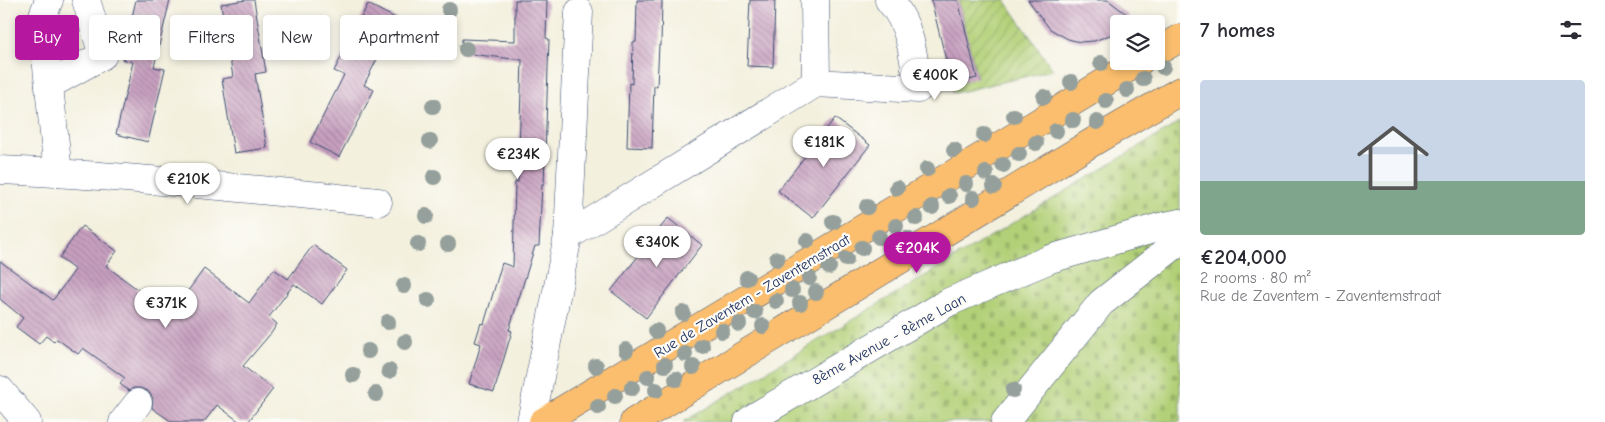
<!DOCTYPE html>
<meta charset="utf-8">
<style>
:root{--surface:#fff;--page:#f2f2f3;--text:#2b2b33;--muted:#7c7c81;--line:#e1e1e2;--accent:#b5179e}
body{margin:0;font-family:"Comic Neue",sans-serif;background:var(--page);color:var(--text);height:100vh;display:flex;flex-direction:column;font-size:19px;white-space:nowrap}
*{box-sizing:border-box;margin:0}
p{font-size:16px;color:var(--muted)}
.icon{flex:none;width:28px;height:28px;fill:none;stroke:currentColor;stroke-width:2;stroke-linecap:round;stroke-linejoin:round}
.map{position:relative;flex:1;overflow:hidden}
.side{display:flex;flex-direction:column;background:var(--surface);width:425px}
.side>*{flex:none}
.hud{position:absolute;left:15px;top:15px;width:475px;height:45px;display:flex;gap:10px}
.controls{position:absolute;left:1110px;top:15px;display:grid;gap:10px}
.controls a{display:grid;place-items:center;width:55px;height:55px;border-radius:5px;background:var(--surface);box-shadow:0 2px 8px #0003;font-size:25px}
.price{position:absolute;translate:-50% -42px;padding:0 11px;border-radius:18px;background:#fff;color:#222;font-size:16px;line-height:32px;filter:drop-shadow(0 1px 2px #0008)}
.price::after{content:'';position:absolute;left:50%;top:30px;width:15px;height:11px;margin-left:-8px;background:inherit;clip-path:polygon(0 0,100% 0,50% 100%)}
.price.selected{background:var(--accent);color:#fff}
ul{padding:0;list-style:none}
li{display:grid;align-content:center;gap:10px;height:265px;padding:0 20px}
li+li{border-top:1px solid var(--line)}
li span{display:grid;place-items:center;height:155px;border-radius:5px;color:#555}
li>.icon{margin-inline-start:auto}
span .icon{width:90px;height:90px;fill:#fffc;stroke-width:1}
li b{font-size:21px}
h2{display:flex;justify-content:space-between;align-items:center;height:60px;padding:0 20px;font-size:21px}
.pill{padding:0 18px;border-radius:5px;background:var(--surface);box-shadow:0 2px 8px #0003;font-size:18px;line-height:45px}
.pill.selected{background:var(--accent);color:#fff}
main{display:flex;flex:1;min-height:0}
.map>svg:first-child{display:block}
</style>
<main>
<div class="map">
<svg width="1180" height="422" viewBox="0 0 1180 422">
<defs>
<pattern id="cemetery-stones" width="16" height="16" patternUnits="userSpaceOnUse" patternTransform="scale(1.25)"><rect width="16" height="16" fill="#b2d077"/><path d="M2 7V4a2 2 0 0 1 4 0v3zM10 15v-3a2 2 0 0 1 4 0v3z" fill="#98b369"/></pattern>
<pattern id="garden-furrows" width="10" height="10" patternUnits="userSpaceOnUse" patternTransform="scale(1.25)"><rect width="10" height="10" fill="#b2d077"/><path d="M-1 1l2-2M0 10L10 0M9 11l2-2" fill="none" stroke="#98b369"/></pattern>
<pattern id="building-back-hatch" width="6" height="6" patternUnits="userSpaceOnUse" patternTransform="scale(1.25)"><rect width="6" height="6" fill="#c8a0c0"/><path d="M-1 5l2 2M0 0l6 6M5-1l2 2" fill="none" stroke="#a2839f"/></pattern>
</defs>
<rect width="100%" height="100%" fill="#fdfcf7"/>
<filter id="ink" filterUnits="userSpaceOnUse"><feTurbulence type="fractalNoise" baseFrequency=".02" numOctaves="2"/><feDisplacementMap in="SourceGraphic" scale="10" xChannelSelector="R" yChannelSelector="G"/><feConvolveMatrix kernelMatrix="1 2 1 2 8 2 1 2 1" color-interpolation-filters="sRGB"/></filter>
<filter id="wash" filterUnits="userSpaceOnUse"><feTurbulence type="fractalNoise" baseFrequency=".0096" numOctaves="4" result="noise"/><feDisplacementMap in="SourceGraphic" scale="20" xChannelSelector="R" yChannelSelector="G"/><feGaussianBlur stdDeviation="1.12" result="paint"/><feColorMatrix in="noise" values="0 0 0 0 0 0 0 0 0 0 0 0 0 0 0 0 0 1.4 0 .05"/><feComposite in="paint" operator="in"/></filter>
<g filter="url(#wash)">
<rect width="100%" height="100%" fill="#f3f0de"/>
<polygon fill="url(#cemetery-stones)" stroke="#66806a" points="1180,122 1180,422 683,422"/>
<polygon fill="url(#garden-furrows)" stroke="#66806a" points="958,0 1005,0 1053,70 955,93 953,92 951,84 977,77"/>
<g id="blocks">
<g fill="url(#building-back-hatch)">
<polygon points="136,0 170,0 154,67 165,69 148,142 116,134 133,62 122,59"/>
<polygon points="246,0 254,0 266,72 255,74 267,148 234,153 222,79 233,77 221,4"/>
<polygon points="515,0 547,0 546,38 549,39 544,184 542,184 539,246 535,246 509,330 512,331 494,392 469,384 481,344 475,342 481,323 484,324 502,263 513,267 515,182 518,182 522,60 461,53 462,39 515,41"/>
<polygon points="637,0 662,0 661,45 659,45 657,86 654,86 652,148 627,147 629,83 632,84 633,42 636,42"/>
<polygon points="750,0 775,0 773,67 747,66"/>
<polygon points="931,0 958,0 977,78 952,84"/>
<polygon points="1028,0 1108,0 1129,16 1123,24 1119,24 1119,28 1110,35 1094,41 1080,42 1068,39 1050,29"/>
<polygon points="368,4 397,19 364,85 374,90 339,157 310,142 344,75 334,71"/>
<polygon points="835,118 870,145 813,218 778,191"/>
<polygon points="668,218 702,245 646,318 611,291"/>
<polygon points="82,226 117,251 106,266 171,314 204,269 249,303 274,269 288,279 313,245 347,270 322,304 294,284 269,317 277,324 272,332 243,366 273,389 248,422 240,422 217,405 204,422 172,422 152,408 153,398 148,391 140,388 133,388 129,391 120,384 125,378 83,348 78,354 57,339 54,342 46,336 39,344 16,327 23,318 0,299 0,261 53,300 75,270 59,258"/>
</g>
</g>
</g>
<g filter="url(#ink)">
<use href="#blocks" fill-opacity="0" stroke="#3b4c71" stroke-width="1"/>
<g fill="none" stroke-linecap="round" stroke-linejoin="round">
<g stroke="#3b4c71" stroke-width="29">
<g id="minor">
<polyline points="49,0 42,18 58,173"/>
<polyline points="815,0 816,83"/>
<polyline points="49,85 103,55 86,0"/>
<path d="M 0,170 C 126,176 252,189 378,202"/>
<polyline points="568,236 579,12"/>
<polyline points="0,390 27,422"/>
<polyline points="123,422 138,403"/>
<path d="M 531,422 L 568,236 L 816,83 L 918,89 C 914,58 911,24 889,0"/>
<polyline points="748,422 756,416 949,302 1050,259 1160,227 1180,223"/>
<polyline points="1005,422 1101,303 1180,241"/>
</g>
</g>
<g stroke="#3b4c71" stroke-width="29">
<g id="major">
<polyline points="1156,52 1180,38"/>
<polyline points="543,422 1140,61"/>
<polyline points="634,422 1096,140 1180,91"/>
</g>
</g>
<use href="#minor" stroke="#fff" stroke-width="28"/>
<use href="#major" stroke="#fabe6e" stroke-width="28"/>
</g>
<g fill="#95a09c">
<circle cx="449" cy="10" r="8"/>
<circle cx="441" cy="35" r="8"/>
<circle cx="466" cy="49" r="8"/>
<circle cx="1101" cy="63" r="8"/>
<circle cx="1163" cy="67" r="8"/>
<circle cx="1143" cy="79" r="8"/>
<circle cx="1071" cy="82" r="8"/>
<circle cx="1127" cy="90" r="8"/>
<circle cx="1044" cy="97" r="8"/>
<circle cx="1106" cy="101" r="8"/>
<circle cx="433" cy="106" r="8"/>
<circle cx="1014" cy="116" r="8"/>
<circle cx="1073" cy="120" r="8"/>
<circle cx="1097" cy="122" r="8"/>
<circle cx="1056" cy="131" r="8"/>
<circle cx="984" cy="135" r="8"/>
<circle cx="430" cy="141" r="8"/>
<circle cx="1036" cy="143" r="8"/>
<circle cx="954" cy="150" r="8"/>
<circle cx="1019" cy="154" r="8"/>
<circle cx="1003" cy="165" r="8"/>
<circle cx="927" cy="169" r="8"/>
<circle cx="986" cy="173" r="8"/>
<circle cx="434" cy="177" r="8"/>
<circle cx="966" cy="184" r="8"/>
<circle cx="994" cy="186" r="8"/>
<circle cx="897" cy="188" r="8"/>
<circle cx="949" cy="196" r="8"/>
<circle cx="973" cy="198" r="8"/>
<circle cx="867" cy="207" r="8"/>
<circle cx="932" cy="207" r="8"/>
<circle cx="426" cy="216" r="8"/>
<circle cx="916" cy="218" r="8"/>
<circle cx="833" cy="222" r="8"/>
<circle cx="896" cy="226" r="8"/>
<circle cx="879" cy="237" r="8"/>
<circle cx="907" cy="239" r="8"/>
<circle cx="807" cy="241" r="8"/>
<circle cx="418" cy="244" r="8"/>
<circle cx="448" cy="244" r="8"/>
<circle cx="862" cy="248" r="8"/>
<circle cx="777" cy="259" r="8"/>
<circle cx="846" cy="259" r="8"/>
<circle cx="829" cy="267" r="8"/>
<circle cx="747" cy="278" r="8"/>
<circle cx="809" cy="278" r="8"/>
<circle cx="404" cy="286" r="8"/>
<circle cx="792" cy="290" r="8"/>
<circle cx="816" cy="292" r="8"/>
<circle cx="428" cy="300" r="8"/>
<circle cx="776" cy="301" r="8"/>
<circle cx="800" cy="303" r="8"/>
<circle cx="755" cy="312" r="8"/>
<circle cx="683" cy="313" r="8"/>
<circle cx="388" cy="322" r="8"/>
<circle cx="739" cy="324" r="8"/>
<circle cx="763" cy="326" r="8"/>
<circle cx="656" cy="331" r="8"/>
<circle cx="722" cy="331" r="8"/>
<circle cx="405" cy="342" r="8"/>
<circle cx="702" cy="346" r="8"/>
<circle cx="626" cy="350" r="8"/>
<circle cx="368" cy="351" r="8"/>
<circle cx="685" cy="354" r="8"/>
<circle cx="665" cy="365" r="8"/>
<circle cx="596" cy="366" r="8"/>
<circle cx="693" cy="367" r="8"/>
<circle cx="389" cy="371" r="8"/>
<circle cx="353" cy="375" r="8"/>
<circle cx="648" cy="377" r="8"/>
<circle cx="676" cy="379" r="8"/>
<circle cx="632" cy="388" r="8"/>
<circle cx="656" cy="390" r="8"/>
<circle cx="1013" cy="390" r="8"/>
<circle cx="376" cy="394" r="8"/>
<circle cx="615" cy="396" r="8"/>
<circle cx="598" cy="407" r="8"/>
</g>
</g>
<g text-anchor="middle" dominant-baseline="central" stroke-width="4.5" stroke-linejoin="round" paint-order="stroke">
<g font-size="15" fill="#1b2f5e" stroke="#fdfcf7">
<text transform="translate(752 296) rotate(-31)">Rue de Zaventem - Zaventemstraat</text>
<text transform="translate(889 339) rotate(-29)">8ème Avenue - 8ème Laan</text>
</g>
</g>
</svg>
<div class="controls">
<a><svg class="icon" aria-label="layers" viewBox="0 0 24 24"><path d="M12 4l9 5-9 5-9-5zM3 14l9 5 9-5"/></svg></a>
</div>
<b class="price" style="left:935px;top:101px">€400K</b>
<b class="price" style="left:824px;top:168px">€181K</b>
<b class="price" style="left:518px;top:180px">€234K</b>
<b class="price" style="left:188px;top:205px">€210K</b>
<b class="price" style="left:657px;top:268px">€340K</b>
<b class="price selected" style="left:917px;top:274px">€204K</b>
<b class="price" style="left:166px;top:329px">€371K</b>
<div class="hud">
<a class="pill selected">Buy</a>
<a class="pill">Rent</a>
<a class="pill">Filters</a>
<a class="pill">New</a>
<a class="pill">Apartment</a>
</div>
</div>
<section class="side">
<h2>7 homes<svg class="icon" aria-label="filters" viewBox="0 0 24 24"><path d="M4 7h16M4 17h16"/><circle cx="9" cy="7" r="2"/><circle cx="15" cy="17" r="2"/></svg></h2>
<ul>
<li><span style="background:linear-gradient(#c9d6e8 65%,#7fa58c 0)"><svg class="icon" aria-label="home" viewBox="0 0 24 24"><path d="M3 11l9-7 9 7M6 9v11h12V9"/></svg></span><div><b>€204,000</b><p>2 rooms · 80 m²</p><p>Rue de Zaventem - Zaventemstraat</p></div></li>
</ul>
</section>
</main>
